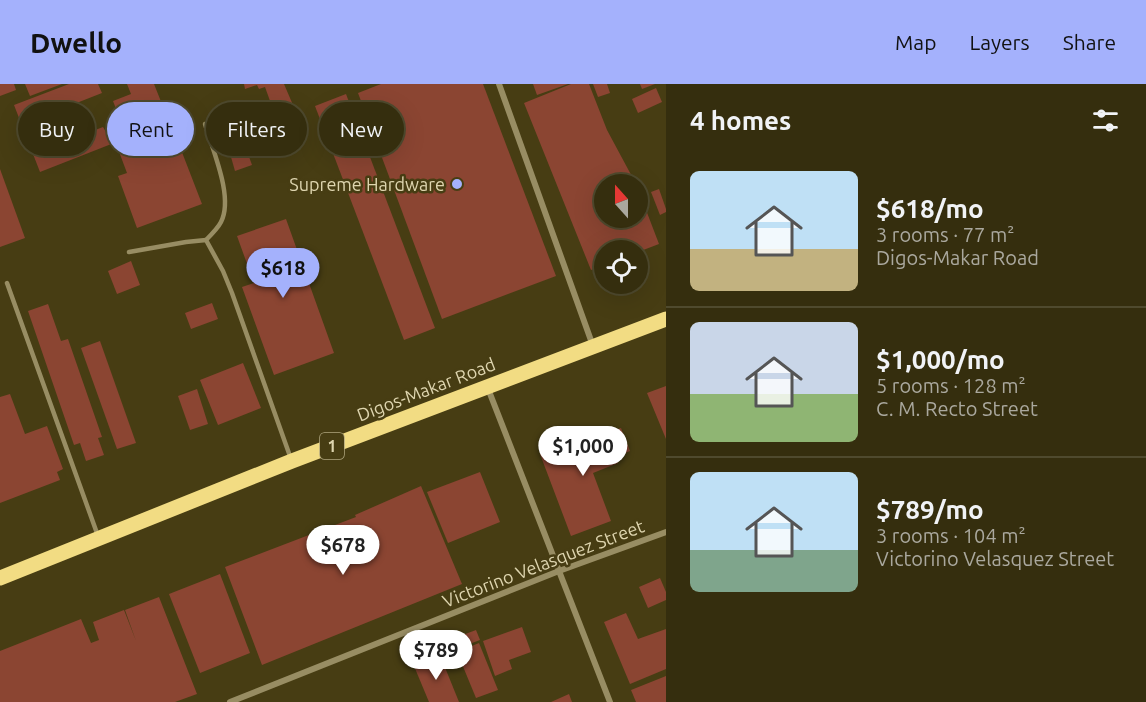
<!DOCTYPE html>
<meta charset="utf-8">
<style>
:root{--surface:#352e0e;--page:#3d3617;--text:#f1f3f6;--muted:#aaa89e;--line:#4f4a2e;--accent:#a4b1fc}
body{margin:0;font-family:Ubuntu,sans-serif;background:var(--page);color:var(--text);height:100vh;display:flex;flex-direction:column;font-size:22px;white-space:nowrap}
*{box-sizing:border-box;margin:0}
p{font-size:20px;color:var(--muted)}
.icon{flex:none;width:33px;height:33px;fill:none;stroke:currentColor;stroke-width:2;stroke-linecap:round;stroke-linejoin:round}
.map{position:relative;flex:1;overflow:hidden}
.details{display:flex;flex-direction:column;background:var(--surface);width:480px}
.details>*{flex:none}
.guide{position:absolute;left:18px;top:18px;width:558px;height:54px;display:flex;gap:12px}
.needle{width:39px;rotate:339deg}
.tools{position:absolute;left:594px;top:90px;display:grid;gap:12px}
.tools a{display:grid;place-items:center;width:54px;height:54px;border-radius:50%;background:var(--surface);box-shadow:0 6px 24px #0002,0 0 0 2px var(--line);font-size:30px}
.price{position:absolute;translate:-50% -51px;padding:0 14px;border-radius:21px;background:#fff;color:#222;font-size:20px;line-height:39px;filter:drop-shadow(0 2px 3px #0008)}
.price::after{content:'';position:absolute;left:50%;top:36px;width:18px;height:14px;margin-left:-9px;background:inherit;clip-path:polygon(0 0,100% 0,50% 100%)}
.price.on{background:var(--accent);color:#111}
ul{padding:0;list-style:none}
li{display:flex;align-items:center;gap:18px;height:150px;padding:0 24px}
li+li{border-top:2px solid var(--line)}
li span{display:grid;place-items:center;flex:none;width:168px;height:120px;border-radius:9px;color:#555}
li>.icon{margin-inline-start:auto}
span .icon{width:72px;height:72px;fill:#fffc;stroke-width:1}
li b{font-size:26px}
h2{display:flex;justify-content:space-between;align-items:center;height:72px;padding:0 24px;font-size:26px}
.pill{padding:0 21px;border-radius:27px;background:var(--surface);box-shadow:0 6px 24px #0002,0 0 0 2px var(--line);font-size:21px;line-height:54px}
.pill.on{background:var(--accent);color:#111}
header{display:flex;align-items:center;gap:36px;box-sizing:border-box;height:84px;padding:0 30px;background:var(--accent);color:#111}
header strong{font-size:28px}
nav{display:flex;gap:33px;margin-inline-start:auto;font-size:21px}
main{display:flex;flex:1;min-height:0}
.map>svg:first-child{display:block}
</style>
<header>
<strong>Dwello</strong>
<nav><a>Map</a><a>Layers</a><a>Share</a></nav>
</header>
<main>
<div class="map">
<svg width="666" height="618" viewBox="0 0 666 618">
<rect width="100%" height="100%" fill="#473d13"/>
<g fill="#8b4532">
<polygon points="0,0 14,0 16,6 0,12"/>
<polygon points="25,0 62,0 30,12"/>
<polygon points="69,0 98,0 102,9 46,31 60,66 85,56 85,50 103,43 106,48 114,45 119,57 40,88 14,21"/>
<polygon points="127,0 154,0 170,40 128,56 113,17 131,10"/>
<polygon points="244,0 284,0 293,21 274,28 265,3 259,5 257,1 245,5"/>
<polygon points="381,0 483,0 556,192 442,235 358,9"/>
<polygon points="533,0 568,0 537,11"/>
<polygon points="571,0 589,0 607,46 636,100 604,100 604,134 638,134 638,105 659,160 638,168 638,166 604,166 604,181 591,186 524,19"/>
<polygon points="593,0 607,0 610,9 598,13"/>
<polygon points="640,0 655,0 642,5"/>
<polygon points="656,4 662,18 638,29 632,15"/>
<polygon points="346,10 435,244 404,256 315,22"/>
<polygon points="173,45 202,120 137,144 118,92 127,89 118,65"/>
<polygon points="247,67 252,81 235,87 231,73"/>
<polygon points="0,85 25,154 0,163"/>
<polygon points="659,105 666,125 666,128 660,131 651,108"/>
<polygon points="286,135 334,269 274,291 242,203 254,199 237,152"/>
<polygon points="131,177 140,201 117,210 108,187"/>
<polygon points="212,219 218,235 191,245 185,229"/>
<polygon points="48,220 61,257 68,255 102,353 98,354 104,371 86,377 80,359 74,361 28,227"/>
<polygon points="100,257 136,359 117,365 81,264"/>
<polygon points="243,279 261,324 218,341 200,296"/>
<polygon points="666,302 666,355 647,309"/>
<polygon points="197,305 208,340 190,346 178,312"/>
<polygon points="10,310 25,350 47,342 63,385 57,388 60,396 0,419 0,313"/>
<polygon points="621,344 630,367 616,373 618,379 593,389 611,437 571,452 540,370 594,348 598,353"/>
<polygon points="480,388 500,438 448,459 427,408"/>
<polygon points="421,402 462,500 262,581 225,483 356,433 355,431"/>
<polygon points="220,490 250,569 200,589 169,510"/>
<polygon points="660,494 666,508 666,516 648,524 639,503"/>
<polygon points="159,513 197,610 175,618 0,618 0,567 81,535 91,559 99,556 93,538 124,526 136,557 125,526"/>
<polygon points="626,529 638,555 666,545 666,585 630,600 604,538"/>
<polygon points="522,543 531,568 509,576 512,585 495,592 483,557"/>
<polygon points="476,546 480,556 464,562 460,552"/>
<polygon points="479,559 498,606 476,614 457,568"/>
<polygon points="440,571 459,618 429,618 414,582"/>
<polygon points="666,592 666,618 636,618 631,606"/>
<polygon points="569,610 572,618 551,618"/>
</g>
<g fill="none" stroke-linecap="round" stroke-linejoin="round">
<g stroke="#988d63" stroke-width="4.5">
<path d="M 205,40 C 212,65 234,113 221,138 C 218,144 211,151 206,156"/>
<polyline points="129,168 186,158 206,156 223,187 232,209 291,375"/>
<polyline points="7,199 98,452"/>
</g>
<g stroke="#988d63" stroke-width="6">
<polyline points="499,0 593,262"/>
<polyline points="487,302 610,618"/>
<polyline points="230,618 559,487 666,448"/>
</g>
<polyline stroke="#f2dc83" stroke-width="15" points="0,494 292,377 666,235"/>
</g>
<circle fill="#a4b1fc" stroke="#473d13" stroke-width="2" cx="457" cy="100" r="6"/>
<g text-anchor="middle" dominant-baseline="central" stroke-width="5" stroke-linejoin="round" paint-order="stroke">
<rect fill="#473d13" stroke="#b1a780" stroke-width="1.5" x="320" y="349" width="24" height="26" rx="4.5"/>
<g font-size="16" font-weight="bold" fill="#ded5af">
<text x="332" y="362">1</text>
</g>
<g font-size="18" fill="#ded5af" stroke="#473d13" text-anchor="end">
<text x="445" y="100">Supreme Hardware</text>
</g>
<g font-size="18" fill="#ded5af" stroke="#473d13">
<text transform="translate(426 305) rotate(-21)">Digos-Makar Road</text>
<text transform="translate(543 479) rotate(-21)">Victorino Velasquez Street</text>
</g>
</g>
</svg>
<div class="tools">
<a><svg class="needle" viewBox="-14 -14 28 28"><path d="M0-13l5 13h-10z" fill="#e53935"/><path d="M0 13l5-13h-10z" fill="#aaa89e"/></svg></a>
<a><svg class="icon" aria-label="locate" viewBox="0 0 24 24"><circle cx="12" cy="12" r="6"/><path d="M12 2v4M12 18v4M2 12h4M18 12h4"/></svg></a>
</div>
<b class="price on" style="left:283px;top:215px">$618</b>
<b class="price" style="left:583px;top:393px">$1,000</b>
<b class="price" style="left:343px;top:492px">$678</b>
<b class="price" style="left:436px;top:597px">$789</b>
<div class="guide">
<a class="pill">Buy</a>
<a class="pill on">Rent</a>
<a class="pill">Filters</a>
<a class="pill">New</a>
</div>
</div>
<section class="details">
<h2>4 homes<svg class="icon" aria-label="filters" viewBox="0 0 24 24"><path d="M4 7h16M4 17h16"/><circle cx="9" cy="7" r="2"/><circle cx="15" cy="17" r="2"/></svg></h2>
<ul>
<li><span style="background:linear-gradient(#bfe0f5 65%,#c2b280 0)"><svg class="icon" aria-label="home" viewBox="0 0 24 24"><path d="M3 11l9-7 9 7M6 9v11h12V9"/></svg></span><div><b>$618/mo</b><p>3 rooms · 77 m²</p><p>Digos-Makar Road</p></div></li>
<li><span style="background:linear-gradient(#c9d6e8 60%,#8fb573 0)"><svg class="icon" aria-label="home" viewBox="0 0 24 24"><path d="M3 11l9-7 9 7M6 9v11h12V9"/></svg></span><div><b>$1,000/mo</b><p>5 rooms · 128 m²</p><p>C. M. Recto Street</p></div></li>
<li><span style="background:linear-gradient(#bfe0f5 65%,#7fa58c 0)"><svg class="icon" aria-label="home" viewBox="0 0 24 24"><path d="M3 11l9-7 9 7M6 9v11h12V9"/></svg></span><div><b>$789/mo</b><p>3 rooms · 104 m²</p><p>Victorino Velasquez Street</p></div></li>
</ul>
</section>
</main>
